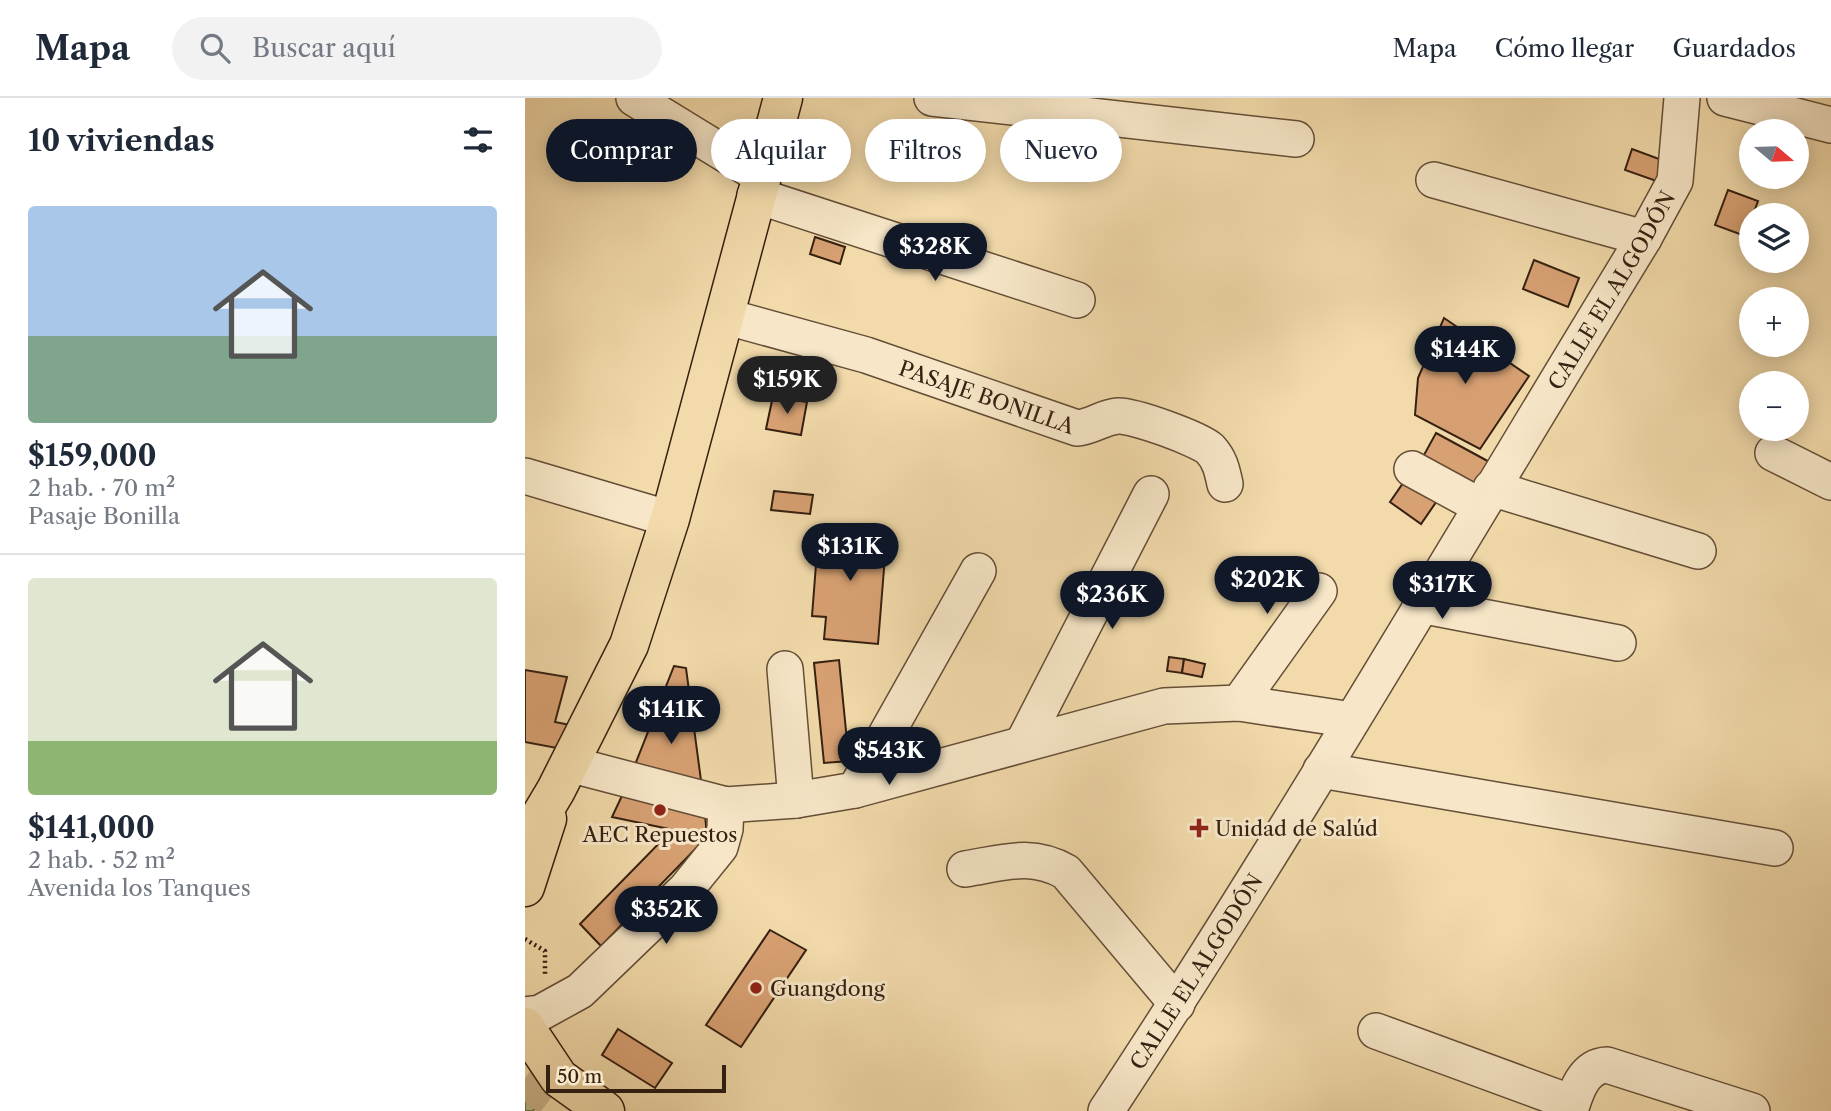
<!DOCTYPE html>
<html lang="es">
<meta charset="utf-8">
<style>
:root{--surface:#fff;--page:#f2f2f3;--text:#1f2937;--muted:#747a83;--line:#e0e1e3;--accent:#111827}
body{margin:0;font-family:"Libre Caslon Text",serif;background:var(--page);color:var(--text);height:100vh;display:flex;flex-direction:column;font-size:26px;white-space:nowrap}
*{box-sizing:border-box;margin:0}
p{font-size:23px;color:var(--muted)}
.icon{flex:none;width:38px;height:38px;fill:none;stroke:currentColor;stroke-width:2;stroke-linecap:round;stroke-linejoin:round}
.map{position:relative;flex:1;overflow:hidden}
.side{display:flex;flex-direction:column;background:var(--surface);width:525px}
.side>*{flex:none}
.hud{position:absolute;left:21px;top:21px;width:665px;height:63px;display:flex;gap:14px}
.needle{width:46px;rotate:109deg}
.fabs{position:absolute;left:1214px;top:21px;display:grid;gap:14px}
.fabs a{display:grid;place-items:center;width:70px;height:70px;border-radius:50%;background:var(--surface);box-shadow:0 4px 18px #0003;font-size:35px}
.scale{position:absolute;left:21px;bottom:18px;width:180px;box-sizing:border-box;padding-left:7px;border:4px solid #352011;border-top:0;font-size:19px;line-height:24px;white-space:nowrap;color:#352011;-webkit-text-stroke:5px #f7e7c8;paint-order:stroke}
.price{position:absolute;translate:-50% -60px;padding:0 16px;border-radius:24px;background:var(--accent);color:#fff;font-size:23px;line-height:46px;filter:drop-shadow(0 2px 4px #0008)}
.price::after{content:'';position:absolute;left:50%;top:42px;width:21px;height:16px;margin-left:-10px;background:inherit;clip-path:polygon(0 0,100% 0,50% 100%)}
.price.on{background:#222;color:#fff}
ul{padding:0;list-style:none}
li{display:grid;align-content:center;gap:14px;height:371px;padding:0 28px}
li+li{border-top:2px solid var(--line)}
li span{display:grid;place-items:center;height:217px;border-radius:7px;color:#555}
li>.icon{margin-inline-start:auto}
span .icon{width:126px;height:126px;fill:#fffc;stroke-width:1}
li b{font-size:30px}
h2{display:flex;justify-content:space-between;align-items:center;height:84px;padding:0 28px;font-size:30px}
.tag{padding:0 24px;border-radius:32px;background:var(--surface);box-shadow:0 4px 18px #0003;font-size:24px;line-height:63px}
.tag.on{background:var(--accent);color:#fff}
header{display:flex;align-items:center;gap:42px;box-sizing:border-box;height:98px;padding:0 35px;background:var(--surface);border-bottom:2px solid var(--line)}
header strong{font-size:33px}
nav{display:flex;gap:38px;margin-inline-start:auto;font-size:24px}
.search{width:490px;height:63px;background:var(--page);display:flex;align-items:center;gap:18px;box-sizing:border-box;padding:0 24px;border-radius:38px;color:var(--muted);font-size:26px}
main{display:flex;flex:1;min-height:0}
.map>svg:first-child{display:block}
</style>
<header>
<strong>Mapa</strong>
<div class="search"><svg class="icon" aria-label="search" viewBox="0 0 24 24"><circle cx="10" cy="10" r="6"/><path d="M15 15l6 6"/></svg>Buscar aquí</div>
<nav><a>Mapa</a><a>Cómo llegar</a><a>Guardados</a></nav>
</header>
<main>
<section class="side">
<h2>10 viviendas<svg class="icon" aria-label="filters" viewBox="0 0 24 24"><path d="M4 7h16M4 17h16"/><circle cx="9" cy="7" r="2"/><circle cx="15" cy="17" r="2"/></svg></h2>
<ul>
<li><span style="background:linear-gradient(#a9c7e8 60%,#7fa58c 0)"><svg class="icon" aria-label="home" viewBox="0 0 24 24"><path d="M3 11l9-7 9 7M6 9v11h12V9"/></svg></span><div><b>$159,000</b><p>2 hab. · 70 m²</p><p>Pasaje Bonilla</p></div></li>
<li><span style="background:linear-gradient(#dfe7d0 75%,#8fb573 0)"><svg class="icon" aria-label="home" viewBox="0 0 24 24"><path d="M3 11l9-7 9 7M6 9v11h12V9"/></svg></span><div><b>$141,000</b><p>2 hab. · 52 m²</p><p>Avenida los Tanques</p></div></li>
</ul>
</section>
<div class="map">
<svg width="1306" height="1013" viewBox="0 0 1306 1013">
<rect width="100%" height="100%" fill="#f2daaa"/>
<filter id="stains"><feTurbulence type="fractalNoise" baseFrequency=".00286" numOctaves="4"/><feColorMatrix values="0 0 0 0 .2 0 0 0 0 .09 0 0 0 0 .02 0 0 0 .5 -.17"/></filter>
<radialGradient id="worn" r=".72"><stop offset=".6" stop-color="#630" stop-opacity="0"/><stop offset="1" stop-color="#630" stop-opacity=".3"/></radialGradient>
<polygon fill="#b7c08b" stroke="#76704e" stroke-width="2" points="15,979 28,983 8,1013 0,1013 0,1005"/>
<g fill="#d8a173" stroke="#352011" stroke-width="2">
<polygon points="1107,51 1145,65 1137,85 1100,72"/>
<polygon points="1203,92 1233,103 1220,138 1190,127"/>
<polygon points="290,139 320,149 315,166 285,156"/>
<polygon points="1009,162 1054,180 1043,209 998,191"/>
<polygon points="919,220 1004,278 955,351 890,317 893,280"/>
<polygon points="248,298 282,304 276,337 241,331"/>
<polygon points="911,335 970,367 952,399 894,366"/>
<polygon points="885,375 916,397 896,426 865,404"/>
<polygon points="249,393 288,397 285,416 246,412"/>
<polygon points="294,428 362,433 353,546 299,541 301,519 287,518"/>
<polygon points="644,559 659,561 657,575 642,573"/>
<polygon points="659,561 680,566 677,579 657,575"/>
<polygon points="314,562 324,663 299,665 289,565"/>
<polygon points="149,568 161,570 179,705 102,687"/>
<polygon points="0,572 42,579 30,624 50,628 37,651 0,644"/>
<polygon points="102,687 179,705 182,739 87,719"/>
<polygon points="146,733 182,739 76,848 55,826"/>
<polygon points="245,832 281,852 216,949 181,927"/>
<polygon points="93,931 147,965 130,990 77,957"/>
</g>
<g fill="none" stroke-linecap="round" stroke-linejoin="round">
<polyline stroke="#ccb58b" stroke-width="38" stroke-dasharray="38 19" stroke-linecap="butt" points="0,980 26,1000"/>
<g stroke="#644e37" stroke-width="38">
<g id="minor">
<polyline points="109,0 236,78"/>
<polyline points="407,0 771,41"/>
<polyline points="1200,0 1306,27"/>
<polyline points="909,82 1119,140"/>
<polyline points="230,97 552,202"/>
<path id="s1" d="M 199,218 L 341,257 L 552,330 C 567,329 578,319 593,318 C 608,317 674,341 685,351 C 695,362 697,372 700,386"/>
<polyline points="1248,355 1306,384"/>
<polyline points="887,371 955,408"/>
<polyline points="0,378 145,421"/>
<polyline points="966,390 1173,453"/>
<polyline points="895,507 1093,545"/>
<polyline points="260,571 271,702"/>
<polyline points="714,605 794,493"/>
<polyline points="498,645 626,396"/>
<polyline points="44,666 201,707 271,702 330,692 639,608 714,605 827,622"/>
<polyline points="796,672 1250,750"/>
<polyline points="330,692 453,473"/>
<path d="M 440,771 C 478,765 506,754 541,774 L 652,906"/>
<polyline points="0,917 15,915 55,893 161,791 195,749 200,731 201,707"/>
<polyline points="851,933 1047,1005"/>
<path id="s2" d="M 581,1013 C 769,728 941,431 1119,140 L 1150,83 L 1157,0"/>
<path d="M 1045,1013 C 1051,993 1059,968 1082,967 L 1227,1013"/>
</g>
</g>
<g stroke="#352011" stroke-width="41">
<g id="major">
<polyline points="0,744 31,692 104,547 145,421 258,0"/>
<polyline points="0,789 22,721"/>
</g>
</g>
<g stroke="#352011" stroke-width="41">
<polyline id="highway" points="0,929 34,980 80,1013"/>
</g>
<polyline stroke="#352011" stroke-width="4.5" stroke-dasharray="2 3.5" stroke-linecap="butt" points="0,841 20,853 20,879"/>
<use href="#minor" stroke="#f7e7c8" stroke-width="35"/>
<use href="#major" stroke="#f2daaa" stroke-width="38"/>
<use href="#highway" stroke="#f2daaa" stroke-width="38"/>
</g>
<g fill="#8f2418" stroke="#f7e7c8" stroke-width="2.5">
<circle cx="135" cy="712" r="7"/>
<path d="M670.5 719.5h7v7h7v7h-7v7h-7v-7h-7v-7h7z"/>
<circle cx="231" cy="890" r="7"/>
</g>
<g text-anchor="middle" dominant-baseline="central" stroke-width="6" stroke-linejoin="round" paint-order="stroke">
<g font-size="21" fill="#352011" stroke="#f7e7c8">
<text stroke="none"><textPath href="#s2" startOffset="964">CALLE EL ALGODÓN</textPath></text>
<text stroke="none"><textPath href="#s1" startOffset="275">PASAJE BONILLA</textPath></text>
<text stroke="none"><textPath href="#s2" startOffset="166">CALLE EL ALGODÓN</textPath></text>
</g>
<g font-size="21" fill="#352011" stroke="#f7e7c8" text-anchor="start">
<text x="690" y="730">Unidad de Salúd</text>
<text x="135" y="736" text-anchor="middle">AEC Repuestos</text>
<text x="245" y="890">Guangdong</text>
</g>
</g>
<rect width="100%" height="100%" filter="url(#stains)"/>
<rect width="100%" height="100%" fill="url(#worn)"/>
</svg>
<div class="fabs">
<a><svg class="needle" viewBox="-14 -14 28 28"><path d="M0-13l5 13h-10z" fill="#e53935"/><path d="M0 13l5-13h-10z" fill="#747a83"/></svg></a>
<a><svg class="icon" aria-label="layers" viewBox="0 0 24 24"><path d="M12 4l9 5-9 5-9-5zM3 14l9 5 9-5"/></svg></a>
<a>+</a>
<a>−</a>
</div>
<div class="scale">50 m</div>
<b class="price" style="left:410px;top:185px">$328K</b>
<b class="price" style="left:940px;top:288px">$144K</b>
<b class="price on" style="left:262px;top:318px">$159K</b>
<b class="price" style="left:325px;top:485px">$131K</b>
<b class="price" style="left:742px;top:518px">$202K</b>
<b class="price" style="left:917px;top:523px">$317K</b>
<b class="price" style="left:587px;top:533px">$236K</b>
<b class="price" style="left:146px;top:648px">$141K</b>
<b class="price" style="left:364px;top:689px">$543K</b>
<b class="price" style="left:141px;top:848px">$352K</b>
<div class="hud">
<a class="tag on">Comprar</a>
<a class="tag">Alquilar</a>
<a class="tag">Filtros</a>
<a class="tag">Nuevo</a>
</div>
</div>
</main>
